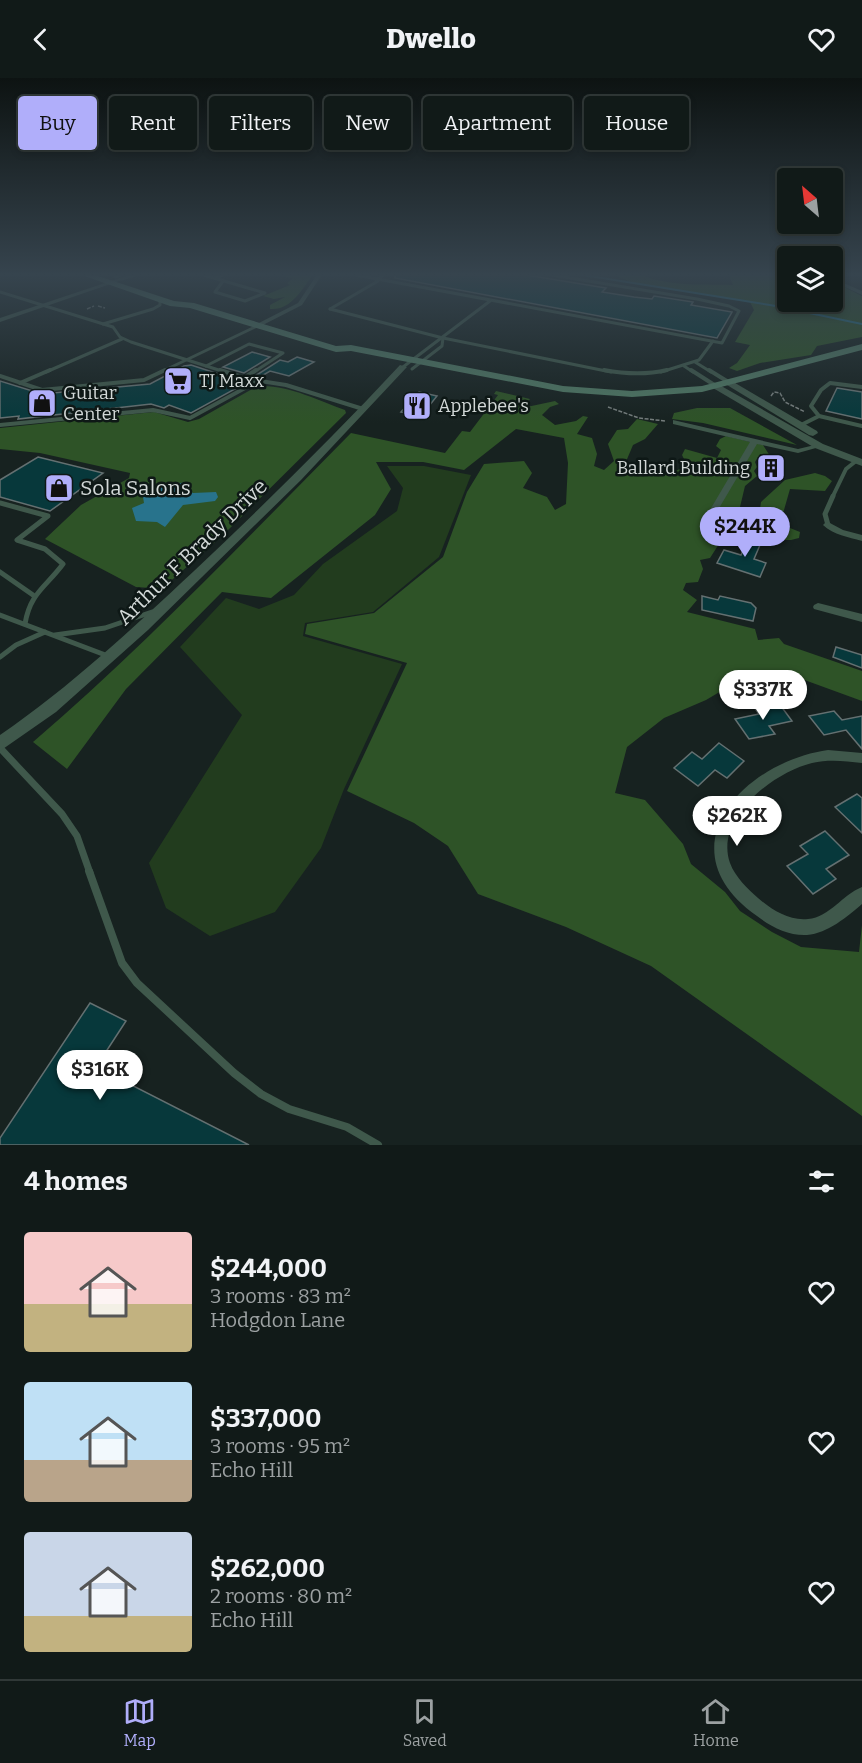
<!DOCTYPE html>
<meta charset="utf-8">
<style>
:root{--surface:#111a18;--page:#1e2725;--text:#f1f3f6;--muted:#9ca1a2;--line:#303837;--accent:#b0aefa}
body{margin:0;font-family:Bitter,serif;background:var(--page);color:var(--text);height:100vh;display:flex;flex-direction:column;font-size:22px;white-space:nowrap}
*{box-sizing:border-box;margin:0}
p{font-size:20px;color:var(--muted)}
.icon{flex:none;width:33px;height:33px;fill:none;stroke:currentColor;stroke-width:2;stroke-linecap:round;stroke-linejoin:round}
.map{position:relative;height:1067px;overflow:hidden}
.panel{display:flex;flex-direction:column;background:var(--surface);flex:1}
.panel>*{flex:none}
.banner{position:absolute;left:18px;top:18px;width:826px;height:54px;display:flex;gap:12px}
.needle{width:39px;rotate:332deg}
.fabs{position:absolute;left:777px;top:90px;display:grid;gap:12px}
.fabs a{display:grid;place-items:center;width:66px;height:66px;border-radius:6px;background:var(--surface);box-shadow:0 3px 9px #0003,0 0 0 2px var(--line);font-size:30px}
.price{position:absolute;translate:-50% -51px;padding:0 14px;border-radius:21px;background:#fff;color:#222;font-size:20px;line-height:39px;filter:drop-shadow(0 2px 3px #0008)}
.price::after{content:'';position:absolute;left:50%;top:36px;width:18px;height:14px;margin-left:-9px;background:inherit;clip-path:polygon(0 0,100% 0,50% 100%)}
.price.active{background:var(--accent);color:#111}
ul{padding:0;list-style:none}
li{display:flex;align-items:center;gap:18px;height:150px;padding:0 24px}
li span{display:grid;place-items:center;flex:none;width:168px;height:120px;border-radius:6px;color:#555}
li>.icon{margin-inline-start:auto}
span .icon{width:72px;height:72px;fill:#fffc;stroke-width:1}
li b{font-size:26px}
h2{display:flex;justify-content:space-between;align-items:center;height:72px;padding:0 24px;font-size:26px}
.pill{padding:0 21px;border-radius:6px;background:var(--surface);box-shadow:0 3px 9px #0003,0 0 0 2px var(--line);font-size:21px;line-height:54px}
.pill.active{background:var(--accent);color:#111}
header{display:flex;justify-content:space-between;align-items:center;height:78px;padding:0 24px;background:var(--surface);font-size:27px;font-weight:800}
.menu{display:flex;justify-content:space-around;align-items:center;height:84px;border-top:2px solid var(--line);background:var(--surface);font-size:16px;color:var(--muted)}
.menu a{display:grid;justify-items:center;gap:3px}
.menu .active{color:var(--accent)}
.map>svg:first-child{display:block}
</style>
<header><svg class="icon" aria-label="back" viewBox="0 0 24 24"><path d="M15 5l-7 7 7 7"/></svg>Dwello<svg class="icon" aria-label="heart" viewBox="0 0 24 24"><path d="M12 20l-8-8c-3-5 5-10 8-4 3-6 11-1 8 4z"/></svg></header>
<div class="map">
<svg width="862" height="1067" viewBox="0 0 862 1067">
<rect width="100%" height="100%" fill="#172220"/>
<polygon fill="#223c1e" points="387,388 424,388 471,397 439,479 373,534 305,545 303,558 402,586 344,711 321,770 275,834 210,858 166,830 149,785 242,637 180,569 226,520 259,531 294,517 323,486 397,433 403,410"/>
<g fill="#2e5327">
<path d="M 258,195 L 314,195 C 303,210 291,233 270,231 L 270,227 L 285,219 L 274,221 L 263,218 L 290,207 L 287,205 L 293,200 Z"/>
<path d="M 728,195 L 787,195 L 788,224 L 832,224 L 833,206 L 842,208 L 862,218 L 862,259 L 817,268 L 811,277 L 760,285 L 737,293 L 729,290 L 737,285 L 750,267 L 735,264 L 754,232 L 750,224 L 634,205 L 616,198 C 636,191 645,200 662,203 C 684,208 710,206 733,207 Z"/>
<path d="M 263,308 C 290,308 320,323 345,332 L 346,335 L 222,458 L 165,508 L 150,510 L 136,509 L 45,461 L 81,427 L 129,400 L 130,395 L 40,375 L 0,371 L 0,350 L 154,334 L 188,344 L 199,341 L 254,310 Z"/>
<path d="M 496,313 L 530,321 L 522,330 L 555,323 L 559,326 L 550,329 L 542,337 L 555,347 L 576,343 L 583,338 L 588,339 L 577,356 L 592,360 L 597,376 L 594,388 L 604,392 L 614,383 L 608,366 L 617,352 L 628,351 L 637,341 L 658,346 L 645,361 L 633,367 L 625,386 C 640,399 672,403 686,385 L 682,377 L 685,371 L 717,380 L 721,372 L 716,368 L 720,361 L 726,358 L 763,367 L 770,378 L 760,376 L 755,384 L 757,389 L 754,393 L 757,398 L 745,408 L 740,429 L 759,438 L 761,424 L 785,402 L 815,395 L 825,398 L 832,403 L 825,413 L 790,411 L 780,446 L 800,454 L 799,460 L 791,462 L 774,462 L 769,456 L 725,442 L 728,452 L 710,480 L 700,482 L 703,491 L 698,504 L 686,505 L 683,512 L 697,522 L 687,534 L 755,551 L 758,562 L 779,560 L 784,566 L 862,593 L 862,623 L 799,600 L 750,596 L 706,622 L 664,640 L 627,669 L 615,715 L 645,722 L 683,766 L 691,786 L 725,814 L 740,833 L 772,854 L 801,869 L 859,874 L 862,847 L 862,1038 L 651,888 L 566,849 L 478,816 L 448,768 L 414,745 L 347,713 L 407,585 L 305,556 L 307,546 L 374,535 L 443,479 L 467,414 L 484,386 L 524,383 L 532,395 L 523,410 L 547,419 L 555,432 L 566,426 L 568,385 L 564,360 L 516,351 L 464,392 L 423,384 L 376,384 L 391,411 L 375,437 L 271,520 L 222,514 L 126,611 L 67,691 L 33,664 C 145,568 247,460 351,355 L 445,375 L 462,353 L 470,354 L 498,317 L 494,316 Z"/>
<polygon points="697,330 730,330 797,367 703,345 672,341 674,335"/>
</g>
<polygon fill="#28738c" points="186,404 187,411 193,415 216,414 218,419 215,423 183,427 165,449 157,444 136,443 132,430 144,425 143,419 155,410"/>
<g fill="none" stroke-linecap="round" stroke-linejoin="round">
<polyline stroke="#28738c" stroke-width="2" points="571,195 776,228 862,246"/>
</g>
<g fill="#07383b" stroke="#647071" stroke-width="1.5">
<polygon points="395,195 514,195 606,210 602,214 634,219 652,221 654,218 693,224 691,227 732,234 717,260 395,200"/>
<polygon points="252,274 270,279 244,295 223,289"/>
<polygon points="297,279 314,284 289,298 270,293 260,299 255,298 280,282 288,284"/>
<polygon points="191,287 246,305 191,335 169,327 164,330 151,326 18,341 19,338 0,340 0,303 42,316 150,306 184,288"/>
<polygon points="837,310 862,314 862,341 826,333"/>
<polygon points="419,314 437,318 421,338 401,334"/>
<polygon points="38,379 103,395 50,433 0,419 0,402"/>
<polygon points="750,456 763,460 754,481 766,485 760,499 717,485 724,472 741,477"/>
<polygon points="702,518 718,522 720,518 751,525 756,530 753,543 702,532"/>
<polygon points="836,569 862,577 862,590 833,579"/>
<polygon points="778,624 792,643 769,648 775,656 749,661 735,641 759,636 754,629"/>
<polygon points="834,633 842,642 862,638 862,671 846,652 824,657 809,638"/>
<polygon points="719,665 744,683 727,700 715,692 698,708 674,690 692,674 702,681"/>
<polygon points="857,716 862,720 862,755 835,729"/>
<polygon points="825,753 849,777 826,791 836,801 813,816 787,788 808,776 800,768"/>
<polygon points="90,925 126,943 96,989 249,1067 0,1067 0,1060"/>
</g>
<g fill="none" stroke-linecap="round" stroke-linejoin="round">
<g stroke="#757d7c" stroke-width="1.5" stroke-dasharray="4 1.5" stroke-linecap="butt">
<polyline points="98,228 105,230"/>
<polyline points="87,231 94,228"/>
<polyline points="771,318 774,314 780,315 785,324 805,334"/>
<polyline points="608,329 639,340 665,343"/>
</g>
<g stroke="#3f584b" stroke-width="3">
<polyline points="197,195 265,215 245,223 215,214 223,203"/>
<polyline points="345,195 722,265 739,233 729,228 697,221 540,195"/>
<polyline points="115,199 128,195"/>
<polyline points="215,200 228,195"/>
<polyline points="122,201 141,195"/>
<polyline points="376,202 387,195"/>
<polyline points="0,214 113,249 120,259 131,264 225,294"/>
<polyline points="330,231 443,260 611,294"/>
<polyline points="330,231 378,203"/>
<polyline points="103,246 153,231 160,227 160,222"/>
<polyline points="695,284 711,294"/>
<polyline points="206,288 249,266 283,275 254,294"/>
<polyline points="684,288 693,294"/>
<polyline points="403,289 490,223"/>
<polyline points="412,291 442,268 443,260"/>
<polyline points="46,294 122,261"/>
<polyline points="161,294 255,249"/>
<polyline points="661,294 699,282 713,263"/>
</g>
<g stroke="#3f584b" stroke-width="4">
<polyline points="220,292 248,301 286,307 363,331"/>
<path d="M 604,292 C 625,296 646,297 667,292"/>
<polyline points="691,292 716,308"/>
<polyline points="709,292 730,305"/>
<polyline points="0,298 42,312 144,302 165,292"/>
<polyline points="244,300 256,292"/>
<polyline points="20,305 50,292"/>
<polyline points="862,309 830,305 821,312 811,328 819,338 862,348"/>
<polyline points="0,347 153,332 190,340 258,303"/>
<polyline points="801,347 819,338"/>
<polyline points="832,420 846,391 856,383"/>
</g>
<g stroke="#3f584b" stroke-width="5">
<path d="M 0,425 L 48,438 L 17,462 L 45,471 L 63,486 C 46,509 30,515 25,546"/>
<polyline points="828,447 825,436 833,418"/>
<polyline points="0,494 33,517"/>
<polyline points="0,537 108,578"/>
<polyline points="55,557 105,550 152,534"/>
<polyline points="0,579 16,567 45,554"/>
</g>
<polyline stroke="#3f584b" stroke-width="7" points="0,670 62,736 77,758 90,795"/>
<polyline stroke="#3f584b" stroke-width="8" points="89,793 122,885 137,905 234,995 261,1016 289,1031 347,1049 378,1067"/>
<g fill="#3f584b" fill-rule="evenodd">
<polygon points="318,195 323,195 302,227 257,250 253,250 253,248 298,225"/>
<polygon points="120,200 125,201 0,244 0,240"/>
<polygon points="832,200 862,213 862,217 832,203"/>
<polygon points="673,342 798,371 819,366 823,368 798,375 757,366 715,437 711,440 707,437 750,364 673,346"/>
<path d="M 828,444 L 843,452 L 862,457 L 862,463 C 848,459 834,457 823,447 L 825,445 Z"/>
<polygon points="818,525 862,536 862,544 814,531 813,529 814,527"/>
<path d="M 828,672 L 862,675 L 862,685 C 845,683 829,681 812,685 C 774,694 714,740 730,785 C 735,799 748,811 758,820 C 772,832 789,843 808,841 C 830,839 842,817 862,809 L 862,826 C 847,839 828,855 807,857 C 789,858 771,849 757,838 C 662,771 743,684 828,672 Z"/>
</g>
<g fill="#3f584b" fill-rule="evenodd">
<path d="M 400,287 L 407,289 L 301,402 L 148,552 L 56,634 L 0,673 L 0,657 C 70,609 132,551 194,493 C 265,426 334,358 400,287 Z"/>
<polygon points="730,302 817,353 818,355 813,358 809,357 727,307 727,303"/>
<polygon points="716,305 823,366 862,381 862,388 815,370 713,310 712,308"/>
</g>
<polygon fill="#4f7763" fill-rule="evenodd" points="76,195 89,195 174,223 194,225 336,268 351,267 563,308 632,313 702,308 862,266 862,272 702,314 632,319 563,314 351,273 336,274 190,230 170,228"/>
</g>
<linearGradient id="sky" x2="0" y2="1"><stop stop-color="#0d1312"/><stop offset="0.57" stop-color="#36444e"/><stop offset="1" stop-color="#36444e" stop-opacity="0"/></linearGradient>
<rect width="862" height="345" fill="url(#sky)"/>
<defs>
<g id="supermarket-square" transform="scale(1.5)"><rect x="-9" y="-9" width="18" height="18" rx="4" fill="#b0aefa" stroke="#0e1816"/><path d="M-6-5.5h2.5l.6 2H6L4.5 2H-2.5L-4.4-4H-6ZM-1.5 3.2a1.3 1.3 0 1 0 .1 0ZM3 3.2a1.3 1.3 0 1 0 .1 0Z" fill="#111"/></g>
<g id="shop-square" transform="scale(1.5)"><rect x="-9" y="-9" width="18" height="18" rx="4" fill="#b0aefa" stroke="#0e1816"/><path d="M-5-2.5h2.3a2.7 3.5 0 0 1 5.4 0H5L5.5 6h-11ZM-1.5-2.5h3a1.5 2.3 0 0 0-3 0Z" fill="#111"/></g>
<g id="restaurant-square" transform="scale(1.5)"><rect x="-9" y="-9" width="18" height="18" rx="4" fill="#b0aefa" stroke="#0e1816"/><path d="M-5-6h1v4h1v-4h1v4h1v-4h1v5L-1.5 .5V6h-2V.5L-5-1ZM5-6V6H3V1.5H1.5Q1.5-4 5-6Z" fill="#111"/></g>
<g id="building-square" transform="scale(1.5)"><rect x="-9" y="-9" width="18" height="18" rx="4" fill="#b0aefa" stroke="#0e1816"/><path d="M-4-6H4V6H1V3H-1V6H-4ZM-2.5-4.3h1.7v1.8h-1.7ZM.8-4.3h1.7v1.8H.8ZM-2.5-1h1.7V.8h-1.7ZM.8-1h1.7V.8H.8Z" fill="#111"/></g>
</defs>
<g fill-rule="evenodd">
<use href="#supermarket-square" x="178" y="303"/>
<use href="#shop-square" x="42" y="325"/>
<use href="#restaurant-square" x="417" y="328"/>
<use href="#building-square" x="771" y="390"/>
<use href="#shop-square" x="59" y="410"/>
</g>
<g text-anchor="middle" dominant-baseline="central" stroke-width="5" stroke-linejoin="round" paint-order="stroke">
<g font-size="18" fill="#d2d8d7" stroke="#0e1816" text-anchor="start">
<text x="199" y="303">TJ Maxx</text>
<text x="63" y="315">Guitar<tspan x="63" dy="21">Center</tspan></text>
<text x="438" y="328">Applebee's</text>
<text x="750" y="390" text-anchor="end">Ballard Building</text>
</g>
<g font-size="21" fill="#d2d8d7" stroke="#0e1816" text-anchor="start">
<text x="80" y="410">Sola Salons</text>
</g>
<g font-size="21" fill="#d2d8d7" stroke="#0e1816">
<text transform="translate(192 474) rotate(-44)">Arthur F Brady Drive</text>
</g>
</g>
</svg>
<div class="fabs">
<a><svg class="needle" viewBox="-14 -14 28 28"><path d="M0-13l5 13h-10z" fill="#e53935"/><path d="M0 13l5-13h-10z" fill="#9ca1a2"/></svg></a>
<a><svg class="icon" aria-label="layers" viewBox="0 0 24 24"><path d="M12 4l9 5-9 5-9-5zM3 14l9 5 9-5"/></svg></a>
</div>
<b class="price active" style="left:745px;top:480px">$244K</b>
<b class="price" style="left:763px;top:643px">$337K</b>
<b class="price" style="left:737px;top:769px">$262K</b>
<b class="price" style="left:100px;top:1023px">$316K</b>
<div class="banner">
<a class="pill active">Buy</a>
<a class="pill">Rent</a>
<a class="pill">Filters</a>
<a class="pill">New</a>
<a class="pill">Apartment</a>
<a class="pill">House</a>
</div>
</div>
<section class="panel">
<h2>4 homes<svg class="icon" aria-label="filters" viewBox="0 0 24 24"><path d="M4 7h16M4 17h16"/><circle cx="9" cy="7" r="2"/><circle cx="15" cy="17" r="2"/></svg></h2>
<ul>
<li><span style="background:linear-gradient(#f6c9c9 60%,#c2b280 0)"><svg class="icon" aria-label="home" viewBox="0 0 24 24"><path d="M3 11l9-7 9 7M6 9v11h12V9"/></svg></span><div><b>$244,000</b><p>3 rooms · 83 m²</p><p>Hodgdon Lane</p></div><svg class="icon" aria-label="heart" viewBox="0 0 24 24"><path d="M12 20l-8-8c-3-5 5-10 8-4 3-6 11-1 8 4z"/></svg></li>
<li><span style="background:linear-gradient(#bfe0f5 65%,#b9a48a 0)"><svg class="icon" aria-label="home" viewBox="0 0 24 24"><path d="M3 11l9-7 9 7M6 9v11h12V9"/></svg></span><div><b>$337,000</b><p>3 rooms · 95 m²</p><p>Echo Hill</p></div><svg class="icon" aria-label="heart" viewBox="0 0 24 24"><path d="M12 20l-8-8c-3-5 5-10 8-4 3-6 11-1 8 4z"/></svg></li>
<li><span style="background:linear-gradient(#c9d6e8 70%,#c2b280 0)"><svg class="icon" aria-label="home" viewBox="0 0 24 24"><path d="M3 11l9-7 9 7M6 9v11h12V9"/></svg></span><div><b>$262,000</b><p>2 rooms · 80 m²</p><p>Echo Hill</p></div><svg class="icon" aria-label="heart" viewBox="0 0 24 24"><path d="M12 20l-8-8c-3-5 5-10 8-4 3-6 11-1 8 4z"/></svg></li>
</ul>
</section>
<nav class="menu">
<a class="active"><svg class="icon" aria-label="map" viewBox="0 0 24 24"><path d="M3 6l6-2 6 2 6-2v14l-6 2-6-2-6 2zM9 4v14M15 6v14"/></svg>Map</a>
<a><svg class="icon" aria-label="saved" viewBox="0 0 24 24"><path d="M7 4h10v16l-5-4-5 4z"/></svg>Saved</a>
<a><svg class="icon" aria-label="home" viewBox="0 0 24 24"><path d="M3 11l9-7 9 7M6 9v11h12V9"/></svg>Home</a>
</nav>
